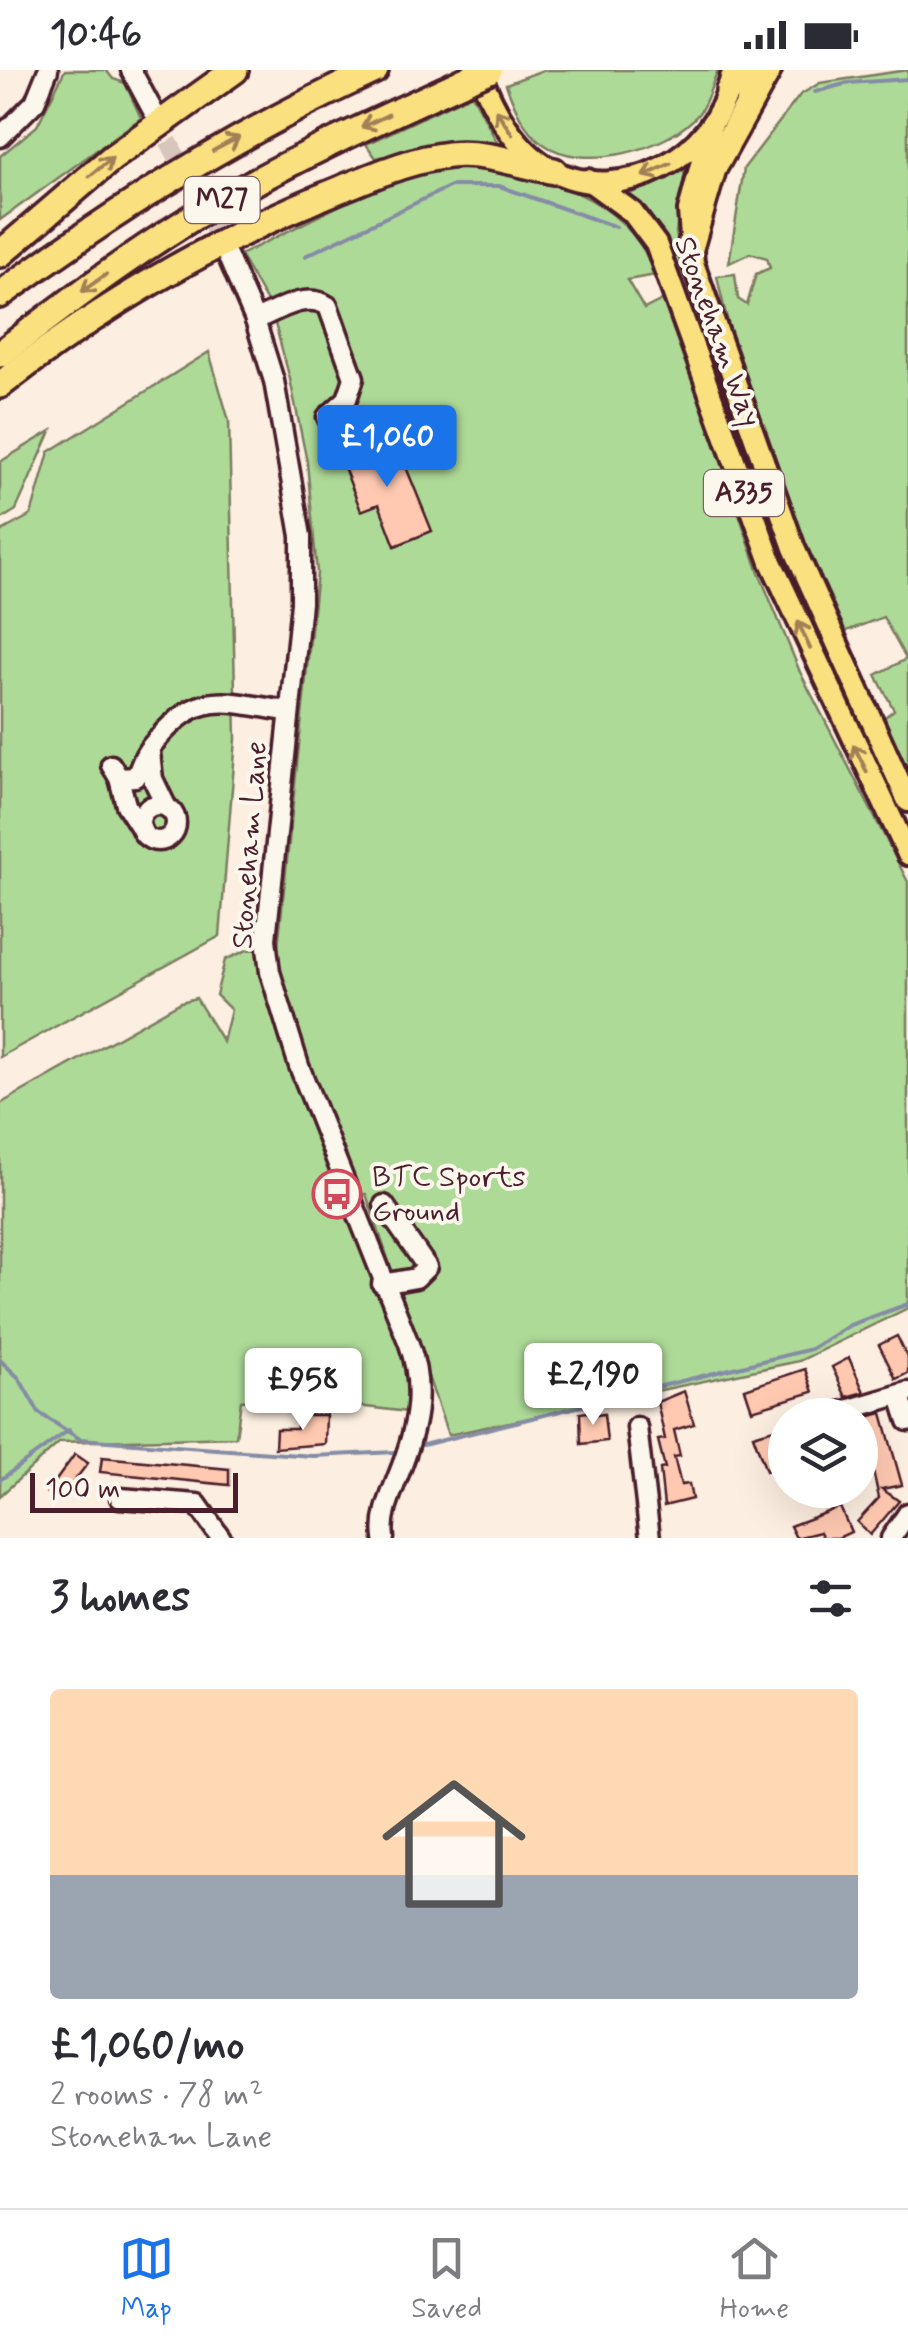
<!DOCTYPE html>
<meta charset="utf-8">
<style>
:root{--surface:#fff;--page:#f7f7f7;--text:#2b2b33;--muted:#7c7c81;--line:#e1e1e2;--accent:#1a73e8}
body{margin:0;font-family:Mynerve,sans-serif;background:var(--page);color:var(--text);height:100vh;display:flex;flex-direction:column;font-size:38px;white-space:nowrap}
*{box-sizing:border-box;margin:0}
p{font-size:32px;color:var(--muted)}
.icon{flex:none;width:55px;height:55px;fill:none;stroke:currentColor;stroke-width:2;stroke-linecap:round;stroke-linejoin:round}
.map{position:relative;height:1468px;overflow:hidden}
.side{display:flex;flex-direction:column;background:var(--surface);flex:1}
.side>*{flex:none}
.fabs{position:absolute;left:768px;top:1328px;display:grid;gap:20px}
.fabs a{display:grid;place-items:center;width:110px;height:110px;border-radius:50%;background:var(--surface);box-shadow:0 10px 40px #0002;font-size:50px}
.scale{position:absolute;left:30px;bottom:25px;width:208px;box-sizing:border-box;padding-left:10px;border:5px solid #4a1f2b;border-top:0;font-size:28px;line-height:35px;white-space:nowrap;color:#4a1f2b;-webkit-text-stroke:8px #fbf7ec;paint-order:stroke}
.price{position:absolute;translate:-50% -85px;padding:0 22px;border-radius:10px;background:#fff;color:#222;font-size:32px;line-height:65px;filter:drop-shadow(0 2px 5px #0008)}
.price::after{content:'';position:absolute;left:50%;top:60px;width:30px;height:22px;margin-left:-15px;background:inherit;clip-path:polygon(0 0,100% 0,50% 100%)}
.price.selected{background:var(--accent);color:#fff}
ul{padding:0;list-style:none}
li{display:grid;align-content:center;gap:20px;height:530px;padding:0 50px}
li span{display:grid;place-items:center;height:310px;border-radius:10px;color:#555}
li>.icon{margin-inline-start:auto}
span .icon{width:180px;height:180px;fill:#fffc;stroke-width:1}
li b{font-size:42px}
h2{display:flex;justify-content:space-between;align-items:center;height:120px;padding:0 50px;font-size:42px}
.status{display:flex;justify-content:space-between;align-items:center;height:70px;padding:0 50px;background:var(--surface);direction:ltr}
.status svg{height:28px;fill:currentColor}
.tabs{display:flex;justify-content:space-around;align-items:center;height:140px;border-top:2px solid var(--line);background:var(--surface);font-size:28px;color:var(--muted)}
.tabs a{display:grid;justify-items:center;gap:5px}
.tabs .selected{color:var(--accent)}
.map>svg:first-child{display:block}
</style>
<div class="status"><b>10:46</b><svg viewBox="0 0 49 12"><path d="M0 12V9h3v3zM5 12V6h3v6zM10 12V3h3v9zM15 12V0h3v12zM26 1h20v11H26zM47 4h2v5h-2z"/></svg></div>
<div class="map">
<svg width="908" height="1468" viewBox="0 0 908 1468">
<rect width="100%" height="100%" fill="#fceee0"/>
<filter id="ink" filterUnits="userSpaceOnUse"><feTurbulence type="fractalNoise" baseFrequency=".01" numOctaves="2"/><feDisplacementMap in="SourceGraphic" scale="20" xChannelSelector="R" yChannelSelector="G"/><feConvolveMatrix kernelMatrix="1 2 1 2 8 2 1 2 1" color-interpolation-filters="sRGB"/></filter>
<g filter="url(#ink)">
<g fill="#aeda98" stroke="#7c7c62" stroke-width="2.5">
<polygon points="65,0 106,0 113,9 125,13 141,48 0,150 0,86 37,56"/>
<path d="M 543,0 L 718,0 C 712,13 708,31 699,43 C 670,80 582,103 542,73 C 523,59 514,36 506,14 Z"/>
<path d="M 908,0 L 908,707 L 881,650 L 894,640 L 876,605 L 906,589 L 883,547 L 844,562 L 837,554 C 792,440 742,326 717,206 L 735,204 L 738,229 L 747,235 L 756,204 L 770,198 L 767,188 L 750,183 L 729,193 L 744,98 L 800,25 L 820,13 Z"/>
<polygon points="472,24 499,76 446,74 376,88 366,74"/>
<path d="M 464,94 C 544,108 624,121 656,205 L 627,210 L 644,239 L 666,228 L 759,503 L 800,602 L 908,812 L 908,1238 L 799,1291 L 448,1365 L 366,1124 L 340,1124 L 409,1286 L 408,1342 L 333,1333 L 330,1318 L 291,1328 L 241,1331 L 236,1367 L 60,1372 L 0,1426 L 0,1034 L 181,932 L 196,928 L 223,972 L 231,940 L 216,925 L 225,890 L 247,880 L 278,877 L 317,503 L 307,392 L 290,309 L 271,239 L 240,185 L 389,111 Z"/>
<polygon points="685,100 676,162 682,200 677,202 660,160 627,125"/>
<polygon points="209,282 229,351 236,669 220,866 0,987 0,462 31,445 49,382"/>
<polygon points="51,361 16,440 0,450 0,392"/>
</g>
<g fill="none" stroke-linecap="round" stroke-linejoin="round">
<g stroke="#858ca5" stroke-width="4">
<polyline points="815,22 848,13 908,9"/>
<polyline points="305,186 451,116 499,116 616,157"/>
<polyline points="0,1290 19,1308 39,1343 80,1369 313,1386 396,1382"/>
<polyline points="423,1375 811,1279 850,1255 908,1234"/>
<polyline points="0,1410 69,1360"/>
</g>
</g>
<g fill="#ffc9b1" stroke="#4a1f2b" stroke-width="2.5">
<polygon points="395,370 432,461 395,476 379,434 361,441 340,387"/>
<polygon points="897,1266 908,1289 908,1303 896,1309 879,1275"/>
<polygon points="849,1288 864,1322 846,1327 832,1297"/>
<polygon points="805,1299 813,1322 752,1340 745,1319"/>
<polygon points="684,1321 694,1354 674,1360 680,1386 674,1387 681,1415 689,1414 692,1429 664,1436 660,1399 665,1398 658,1370 665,1369 657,1332"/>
<polygon points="596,1341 596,1345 604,1344 607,1371 581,1374 580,1343"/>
<polygon points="882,1343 902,1415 882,1419 899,1431 870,1465 857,1452 879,1428 869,1383 864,1366 860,1366 860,1349"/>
<polygon points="297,1345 326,1345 325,1374 275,1378 276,1359 297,1359"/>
<polygon points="777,1358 785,1395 766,1401 753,1365"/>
<polygon points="75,1384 88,1393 59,1431 47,1423"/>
<polygon points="102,1387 229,1399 229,1415 100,1402"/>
<polygon points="840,1437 851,1462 838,1468 823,1468 820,1462 796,1468 790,1456"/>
</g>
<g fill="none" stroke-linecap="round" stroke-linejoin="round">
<polyline stroke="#d8c5bc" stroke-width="18" stroke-dasharray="18 9" stroke-linecap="butt" points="156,47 225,180"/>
<g stroke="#4a1f2b" stroke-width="25">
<g id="minor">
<polyline points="131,0 153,41"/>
<polyline points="0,67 35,32 48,0"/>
<path d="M 227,185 L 255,250 L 274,311 L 301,466 L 301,533 L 266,869 L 270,902 L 299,996 L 409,1274 C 426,1321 416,1361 398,1406 C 390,1427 381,1446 384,1468"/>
<path d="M 255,250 C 277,241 306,221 328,236 L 354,308 L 347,329 L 327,347 L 335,360 L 344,360"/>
<polyline points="150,683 153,709 166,736"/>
<path d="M 111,695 L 119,708 L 135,707 C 141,698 142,687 149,679 C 198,618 219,631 287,641"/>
<polyline points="119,708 126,735 142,760"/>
<circle cx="158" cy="753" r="18"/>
<polyline points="382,1214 416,1208 427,1197 384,1135"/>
<polyline points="900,1326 908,1351"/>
<polyline points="830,1345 908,1322"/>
<polyline points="637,1357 650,1468"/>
<polyline points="120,1428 197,1434 221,1468"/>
<polyline points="891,1468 908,1443"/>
</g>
</g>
<g stroke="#4a1f2b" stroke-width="28">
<g id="major">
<path d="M 478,0 C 493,38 513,78 550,99 C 621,139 717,85 731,8"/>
<polyline points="711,56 689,141 693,193 794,478 908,731"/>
<polyline points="588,110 632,142 656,174 771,492 908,784"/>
</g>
</g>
<g stroke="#4a1f2b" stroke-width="32">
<g id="highway">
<polyline points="729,20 744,0"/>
<polyline points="690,178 713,99 768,0"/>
<polyline points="0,184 112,88 235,0"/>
<path d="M 0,225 C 119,137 241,61 375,0"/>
<path d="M 0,284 C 76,226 154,167 238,121 C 312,80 388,46 464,11"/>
<path d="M 0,315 C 105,233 218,168 341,119 C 376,105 412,89 449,85 C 485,81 520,95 554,101"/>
</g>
</g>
<use href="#minor" stroke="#fbf7ec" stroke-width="18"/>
<use href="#major" stroke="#fbe080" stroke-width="20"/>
<use href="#highway" stroke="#fbe080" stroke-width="25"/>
<g stroke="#4a1f2b" stroke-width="32" stroke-linecap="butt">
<polyline id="highway-bridge" points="464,11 489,0"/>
</g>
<use href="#highway-bridge" stroke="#fbe080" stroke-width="25"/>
</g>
<defs><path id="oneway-shaft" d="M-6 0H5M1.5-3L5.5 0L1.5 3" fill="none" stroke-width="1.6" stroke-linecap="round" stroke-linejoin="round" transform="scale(2.5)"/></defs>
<g stroke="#a28056">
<use href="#oneway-shaft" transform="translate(375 51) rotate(155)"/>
<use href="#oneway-shaft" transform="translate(504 52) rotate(-124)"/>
<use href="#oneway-shaft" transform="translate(226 74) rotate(-28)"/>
<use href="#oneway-shaft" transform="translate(101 97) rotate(-39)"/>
<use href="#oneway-shaft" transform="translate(657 100) rotate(156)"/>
<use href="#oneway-shaft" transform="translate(94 213) rotate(145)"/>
<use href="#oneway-shaft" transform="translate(804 565) rotate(-114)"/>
<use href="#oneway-shaft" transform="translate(860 688) rotate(-116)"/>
</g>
</g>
<defs>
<g id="bus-ring" transform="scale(2.5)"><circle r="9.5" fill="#fbf7ec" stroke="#d1495b" stroke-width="1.5"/><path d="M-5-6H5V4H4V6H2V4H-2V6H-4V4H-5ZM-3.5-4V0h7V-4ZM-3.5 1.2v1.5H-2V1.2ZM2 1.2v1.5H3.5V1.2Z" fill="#d1495b"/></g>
</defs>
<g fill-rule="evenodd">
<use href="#bus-ring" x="337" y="1124"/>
</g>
<g text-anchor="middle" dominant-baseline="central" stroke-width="8" stroke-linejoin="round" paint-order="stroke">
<g fill="#fbf7ec" stroke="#7f6065" stroke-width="2.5">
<rect x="184.5" y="107" width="75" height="46" rx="8"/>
<rect x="704" y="400" width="80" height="46" rx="8"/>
</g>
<g font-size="28" font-weight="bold" fill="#4a1f2b">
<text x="222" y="130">M27</text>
<text x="744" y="423">A335</text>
</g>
<g font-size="30" fill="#4a1f2b" stroke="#fbf7ec">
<text transform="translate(717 262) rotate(70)">Stoneham Way</text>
<text transform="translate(250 775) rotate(-86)">Stoneham Lane</text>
</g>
<g font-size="30" fill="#4a1f2b" stroke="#fbf7ec" text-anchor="start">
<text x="372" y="1107">BTC Sports<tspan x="372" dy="34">Ground</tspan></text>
</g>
</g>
</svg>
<div class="fabs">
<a><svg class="icon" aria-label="layers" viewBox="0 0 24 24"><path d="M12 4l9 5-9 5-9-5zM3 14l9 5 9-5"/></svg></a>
</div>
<div class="scale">100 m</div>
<b class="price selected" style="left:387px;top:420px">£1,060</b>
<b class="price" style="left:593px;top:1358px">£2,190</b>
<b class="price" style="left:303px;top:1363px">£958</b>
</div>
<section class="side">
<h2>3 homes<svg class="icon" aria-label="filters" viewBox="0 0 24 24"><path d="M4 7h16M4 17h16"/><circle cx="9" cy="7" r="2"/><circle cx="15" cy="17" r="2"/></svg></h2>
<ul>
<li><span style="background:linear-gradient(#ffd9b3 60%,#9aa5b1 0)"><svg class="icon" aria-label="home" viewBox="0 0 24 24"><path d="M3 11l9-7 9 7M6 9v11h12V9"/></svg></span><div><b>£1,060/mo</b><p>2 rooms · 78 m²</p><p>Stoneham Lane</p></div></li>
</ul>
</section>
<nav class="tabs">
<a class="selected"><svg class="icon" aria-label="map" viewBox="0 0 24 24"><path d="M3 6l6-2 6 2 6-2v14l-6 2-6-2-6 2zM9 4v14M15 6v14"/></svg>Map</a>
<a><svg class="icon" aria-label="saved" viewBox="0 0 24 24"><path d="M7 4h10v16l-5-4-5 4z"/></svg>Saved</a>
<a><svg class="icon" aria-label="home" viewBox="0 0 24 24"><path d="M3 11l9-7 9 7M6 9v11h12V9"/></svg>Home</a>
</nav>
